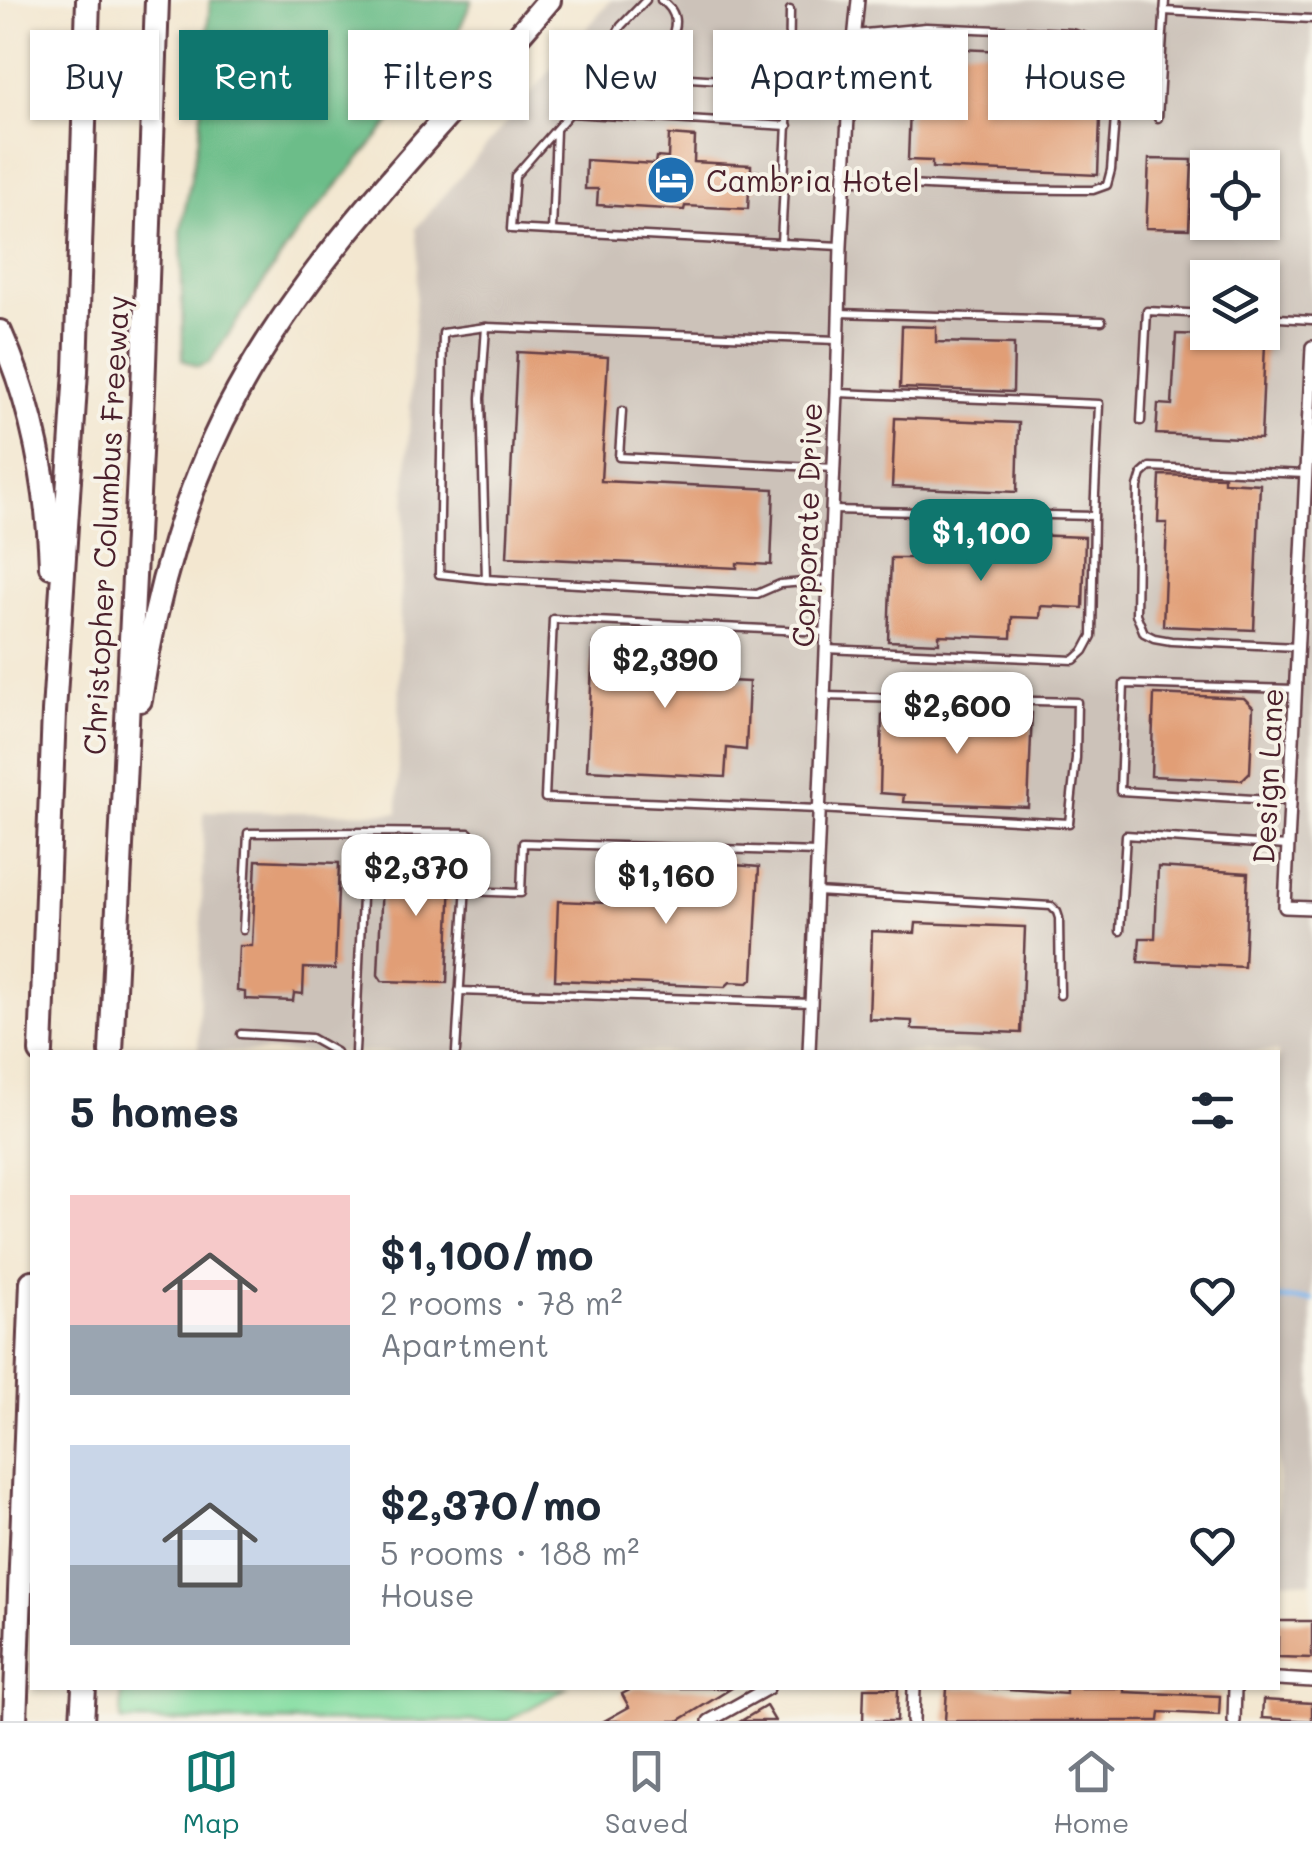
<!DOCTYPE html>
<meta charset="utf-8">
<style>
:root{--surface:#fff;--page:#f6f6f7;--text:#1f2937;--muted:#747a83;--line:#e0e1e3;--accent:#0f766e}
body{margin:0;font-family:Mali,sans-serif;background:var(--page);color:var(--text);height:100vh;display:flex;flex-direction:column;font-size:38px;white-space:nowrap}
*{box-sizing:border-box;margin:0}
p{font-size:32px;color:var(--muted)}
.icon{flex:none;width:55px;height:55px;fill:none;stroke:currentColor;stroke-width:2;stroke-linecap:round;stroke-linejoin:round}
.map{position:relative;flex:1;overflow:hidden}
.drawer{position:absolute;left:30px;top:1050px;width:1250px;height:640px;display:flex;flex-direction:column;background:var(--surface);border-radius:0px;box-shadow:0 2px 8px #0004}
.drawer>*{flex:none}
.top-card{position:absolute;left:30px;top:30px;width:1252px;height:90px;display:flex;gap:20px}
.tools{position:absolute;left:1190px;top:150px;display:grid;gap:20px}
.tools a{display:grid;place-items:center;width:90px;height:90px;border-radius:0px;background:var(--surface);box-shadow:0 2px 8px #0004;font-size:50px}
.price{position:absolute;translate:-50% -85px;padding:0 22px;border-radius:20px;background:#fff;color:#222;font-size:32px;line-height:65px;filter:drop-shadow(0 2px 5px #0008)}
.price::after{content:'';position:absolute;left:50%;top:60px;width:30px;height:22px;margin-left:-15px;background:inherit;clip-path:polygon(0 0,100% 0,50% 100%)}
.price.current{background:var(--accent);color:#fff}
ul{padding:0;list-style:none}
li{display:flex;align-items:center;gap:30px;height:250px;padding:0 40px}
li span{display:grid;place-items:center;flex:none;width:280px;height:200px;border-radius:0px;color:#555}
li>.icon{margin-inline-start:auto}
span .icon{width:120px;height:120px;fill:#fffc;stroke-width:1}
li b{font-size:42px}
h2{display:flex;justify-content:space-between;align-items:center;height:120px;padding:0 40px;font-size:42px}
.chip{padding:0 35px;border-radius:0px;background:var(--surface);box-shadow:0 2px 8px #0004;font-size:35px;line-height:90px}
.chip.current{background:var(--accent);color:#fff}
.menu{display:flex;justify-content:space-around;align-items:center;height:140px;border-top:2px solid var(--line);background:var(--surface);font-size:28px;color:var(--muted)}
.menu a{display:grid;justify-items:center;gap:5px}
.menu .current{color:var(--accent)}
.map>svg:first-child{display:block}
</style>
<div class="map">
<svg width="1312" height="1721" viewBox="0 0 1312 1721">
<rect width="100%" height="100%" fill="#f7f3e8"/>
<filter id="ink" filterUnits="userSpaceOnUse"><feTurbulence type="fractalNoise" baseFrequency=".01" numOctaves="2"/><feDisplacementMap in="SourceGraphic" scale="20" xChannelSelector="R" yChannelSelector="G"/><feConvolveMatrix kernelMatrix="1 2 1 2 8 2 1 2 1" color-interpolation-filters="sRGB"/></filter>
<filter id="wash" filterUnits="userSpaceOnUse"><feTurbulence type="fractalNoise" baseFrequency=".0048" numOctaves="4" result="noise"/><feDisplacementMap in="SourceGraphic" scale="40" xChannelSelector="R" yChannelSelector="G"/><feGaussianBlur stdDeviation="2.25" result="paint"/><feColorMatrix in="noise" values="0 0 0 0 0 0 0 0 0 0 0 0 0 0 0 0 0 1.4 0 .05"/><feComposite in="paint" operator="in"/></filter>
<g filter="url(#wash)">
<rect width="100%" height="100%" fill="#f3e7d0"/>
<path fill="#ccc2b9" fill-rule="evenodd" d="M 611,0 L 1312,0 L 1312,1582 L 1278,1580 L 1278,1052 L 198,1052 L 204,811 L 398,813 L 401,593 L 418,248 L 416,228 ZM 1208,168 L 1262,168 L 1262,222 L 1208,222 ZM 1208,278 L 1262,278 L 1262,332 L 1208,332 Z"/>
<polygon fill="#85dea3" stroke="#687e67" stroke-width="2.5" points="122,1688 566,1688 507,1721 121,1721"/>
<polygon fill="#6cbd89" stroke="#5b6e5a" stroke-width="2.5" points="210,0 472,0 449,53 297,233 209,363 198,367 183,360 181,230 200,130"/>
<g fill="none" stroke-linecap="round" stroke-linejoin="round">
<polyline stroke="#80baf2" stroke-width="5" points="1278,1299 1312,1300"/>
</g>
<g id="blocks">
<g fill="#e19e76">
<polygon points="936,48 1077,54 1076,89 1101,90 1098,175 932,168 932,161 908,160 912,53 936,55"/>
<polygon points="669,135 695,137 694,162 751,165 751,171 757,171 756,190 749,190 748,209 685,206 684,210 597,205 598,189 585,189 586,160 655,164 656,157 668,158"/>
<polygon points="1149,159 1192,160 1189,229 1146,228"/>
<polygon points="902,326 936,327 936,342 1014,344 1013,392 900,388"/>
<polygon points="1176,334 1230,336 1230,342 1265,343 1261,439 1156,434 1158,404 1172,405"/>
<polygon points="517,352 608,357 601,481 774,489 771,565 737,563 737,568 507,557"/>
<polygon points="895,418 1019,423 1017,492 892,487"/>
<polygon points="1160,475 1224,477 1224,482 1260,484 1254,630 1163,626 1167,523 1158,523"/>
<polygon points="918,531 1085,537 1083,608 1041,606 1040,618 1012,617 1011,638 939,635 939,643 888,641 891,558 917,558"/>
<polygon points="593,644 731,650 729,681 749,682 746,750 727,748 725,777 587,770"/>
<polygon points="1154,694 1244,698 1253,707 1250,772 1242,780 1151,776"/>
<polygon points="903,708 1032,713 1028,807 903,802 904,795 880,793 882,714 903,715"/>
<polygon points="428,850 452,850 447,983 382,981 378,975 383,859 428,860"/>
<polygon points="636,853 730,857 735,865 759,867 753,978 748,983 730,982 725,987 555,980 558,901 634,904"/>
<polygon points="256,860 339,863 335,969 304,968 303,994 294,993 293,1001 245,999 245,992 237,991 239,946 252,946"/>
<polygon points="1158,867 1248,873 1244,967 1138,962 1140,938 1155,938"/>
<polygon points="916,923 1025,927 1021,1033 912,1029 912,1021 869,1019 872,931 915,933"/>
<polygon points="1278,1621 1312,1621 1312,1658 1278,1657"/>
<polygon points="634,1688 732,1688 678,1721 604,1721 629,1707 622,1694"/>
<polygon points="864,1688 898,1688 897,1721 863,1721"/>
<polygon points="947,1688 980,1688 1066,1694 1066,1688 1124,1688 1124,1692 1220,1696 1219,1715 1160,1712 1159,1721 945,1721"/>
<polygon points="1263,1700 1312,1703 1312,1721 1262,1718"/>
<polygon points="766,1706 775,1721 741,1721"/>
</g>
</g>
</g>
<g filter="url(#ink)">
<use href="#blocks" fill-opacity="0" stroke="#633d44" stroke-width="2.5"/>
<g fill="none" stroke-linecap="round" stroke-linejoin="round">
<g stroke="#633d44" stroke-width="11">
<g id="lane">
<path d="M 661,0 C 687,17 670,38 664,60 C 663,65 663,71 662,77"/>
<polyline points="1164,11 1312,19"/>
<polyline points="608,73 616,53 615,37 621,26 646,0"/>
<polyline points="570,113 515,176 511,229 781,243"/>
<polyline points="1158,118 1165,0"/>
<polyline points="788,126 570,113 608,73 789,84 790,10"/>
<path d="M 846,180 C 928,188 1010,190 1093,190 L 1107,185 L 1111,170 L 1119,66 L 1110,49 L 1090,38 L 1071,33 L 926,27 L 855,34"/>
<polyline points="552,231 556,130"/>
<polyline points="840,246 781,243 789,84 848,87"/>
<polyline points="839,313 1102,321"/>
<polyline points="1262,317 1312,320"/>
<polyline points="486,327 481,398 486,579 757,594 780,584 829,580"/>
<polyline points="622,411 619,457 834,468"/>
<polyline points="1141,421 1147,311 1208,314"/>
<polyline points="832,510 1094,516 1099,404 838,393"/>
<polyline points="486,579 439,574 443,333 486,327 837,340"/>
<polyline points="1297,647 1171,641 1154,638 1144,633 1136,614 1138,487 1142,474 1150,467 1305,474"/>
<polyline points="826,649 1074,660 1084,651 1092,636 1094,516"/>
<polyline points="824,696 1077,702 1076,758 1069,823 818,809 545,798 553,619 825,632"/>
<polyline points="1289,801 1120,791 1124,684 1295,689"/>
<polyline points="465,891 521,893 523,843 817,852"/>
<polyline points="816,892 1051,906 1057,912 1059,918 1060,995"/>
<polyline points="243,930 248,833 365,832"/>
<polyline points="1120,931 1126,835 1287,846"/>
<polyline points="459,991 811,1003"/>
<polyline points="241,1034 311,1038 336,1052"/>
<polyline points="355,1052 365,832 469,833 456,1052"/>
</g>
</g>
<g stroke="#633d44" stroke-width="16">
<g id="street">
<polyline points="1312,347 1285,907 1312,908"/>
<polyline points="809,1052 837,393 841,246 850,81 858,0"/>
<polyline points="1278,1679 1312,1681"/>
<polyline points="709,1721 768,1688"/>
<polyline points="913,1721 914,1688"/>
<polyline points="1234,1721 1235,1688"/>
</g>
</g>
<g stroke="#633d44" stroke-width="28">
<g id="highway">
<path d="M 0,332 C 33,406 48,485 51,566"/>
<path d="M 140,700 C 155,595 186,485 238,391 C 318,245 442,127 549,0"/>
<polyline points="41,1052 54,712 76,371 88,0"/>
<polyline points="111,1052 143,391 157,0"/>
<polyline points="15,1721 32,1282"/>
<polyline points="82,1721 84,1688"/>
</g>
</g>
<use href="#lane" stroke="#fff" stroke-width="6"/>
<use href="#street" stroke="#fff" stroke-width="11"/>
<use href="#highway" stroke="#fff" stroke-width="22"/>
</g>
</g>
<defs>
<g id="hotel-disc" transform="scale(2.5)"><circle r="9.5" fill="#1f6fb2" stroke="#f7f3e8"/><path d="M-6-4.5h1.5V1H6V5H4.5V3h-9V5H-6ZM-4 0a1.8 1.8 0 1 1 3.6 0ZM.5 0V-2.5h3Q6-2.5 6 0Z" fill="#fff"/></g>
</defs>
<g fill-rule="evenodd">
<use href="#hotel-disc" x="671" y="180"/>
</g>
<g text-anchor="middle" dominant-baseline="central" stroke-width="8" stroke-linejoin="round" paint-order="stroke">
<g font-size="30" fill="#4a1f2b" stroke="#f7f3e8" text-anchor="start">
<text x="706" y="180">Cambria Hotel</text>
</g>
<g font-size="30" fill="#4a1f2b" stroke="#f7f3e8">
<text transform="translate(105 525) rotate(-87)">Christopher Columbus Freeway</text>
<text transform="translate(806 525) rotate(-88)">Corporate Drive</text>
<text transform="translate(1267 776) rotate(-87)">Design Lane</text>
</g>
</g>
</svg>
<div class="tools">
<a><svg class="icon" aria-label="locate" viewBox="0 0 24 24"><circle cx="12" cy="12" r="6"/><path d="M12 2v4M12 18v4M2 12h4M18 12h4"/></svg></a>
<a><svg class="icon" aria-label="layers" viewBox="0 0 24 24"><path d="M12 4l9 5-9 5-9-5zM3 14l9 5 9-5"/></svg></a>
</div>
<b class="price current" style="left:981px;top:584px">$1,100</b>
<b class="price" style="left:665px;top:711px">$2,390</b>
<b class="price" style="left:957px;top:757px">$2,600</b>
<b class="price" style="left:416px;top:919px">$2,370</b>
<b class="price" style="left:666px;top:927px">$1,160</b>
<div class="top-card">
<a class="chip">Buy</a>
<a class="chip current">Rent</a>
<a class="chip">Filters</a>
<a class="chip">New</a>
<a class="chip">Apartment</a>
<a class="chip">House</a>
</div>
<section class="drawer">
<h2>5 homes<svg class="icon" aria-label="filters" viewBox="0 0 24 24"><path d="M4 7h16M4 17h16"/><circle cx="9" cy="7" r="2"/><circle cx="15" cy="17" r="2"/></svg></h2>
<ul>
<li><span style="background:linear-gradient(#f6c9c9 65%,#9aa5b1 0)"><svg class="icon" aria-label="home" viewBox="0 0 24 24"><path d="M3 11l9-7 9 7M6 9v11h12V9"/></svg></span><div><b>$1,100/mo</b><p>2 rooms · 78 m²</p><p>Apartment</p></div><svg class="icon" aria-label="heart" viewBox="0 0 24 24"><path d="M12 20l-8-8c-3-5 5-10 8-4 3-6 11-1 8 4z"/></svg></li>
<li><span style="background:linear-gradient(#c9d6e8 60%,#9aa5b1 0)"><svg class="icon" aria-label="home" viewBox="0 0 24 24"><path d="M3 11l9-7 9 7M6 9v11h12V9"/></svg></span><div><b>$2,370/mo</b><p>5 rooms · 188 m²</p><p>House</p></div><svg class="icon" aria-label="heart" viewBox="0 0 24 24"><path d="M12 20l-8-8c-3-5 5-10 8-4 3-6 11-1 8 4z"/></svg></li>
</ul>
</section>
</div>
<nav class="menu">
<a class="current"><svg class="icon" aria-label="map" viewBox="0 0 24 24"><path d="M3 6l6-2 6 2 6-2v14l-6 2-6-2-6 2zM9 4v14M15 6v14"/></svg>Map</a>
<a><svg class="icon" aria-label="saved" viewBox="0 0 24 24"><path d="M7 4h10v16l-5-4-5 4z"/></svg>Saved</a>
<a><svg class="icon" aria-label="home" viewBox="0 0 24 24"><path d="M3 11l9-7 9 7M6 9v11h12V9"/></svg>Home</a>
</nav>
